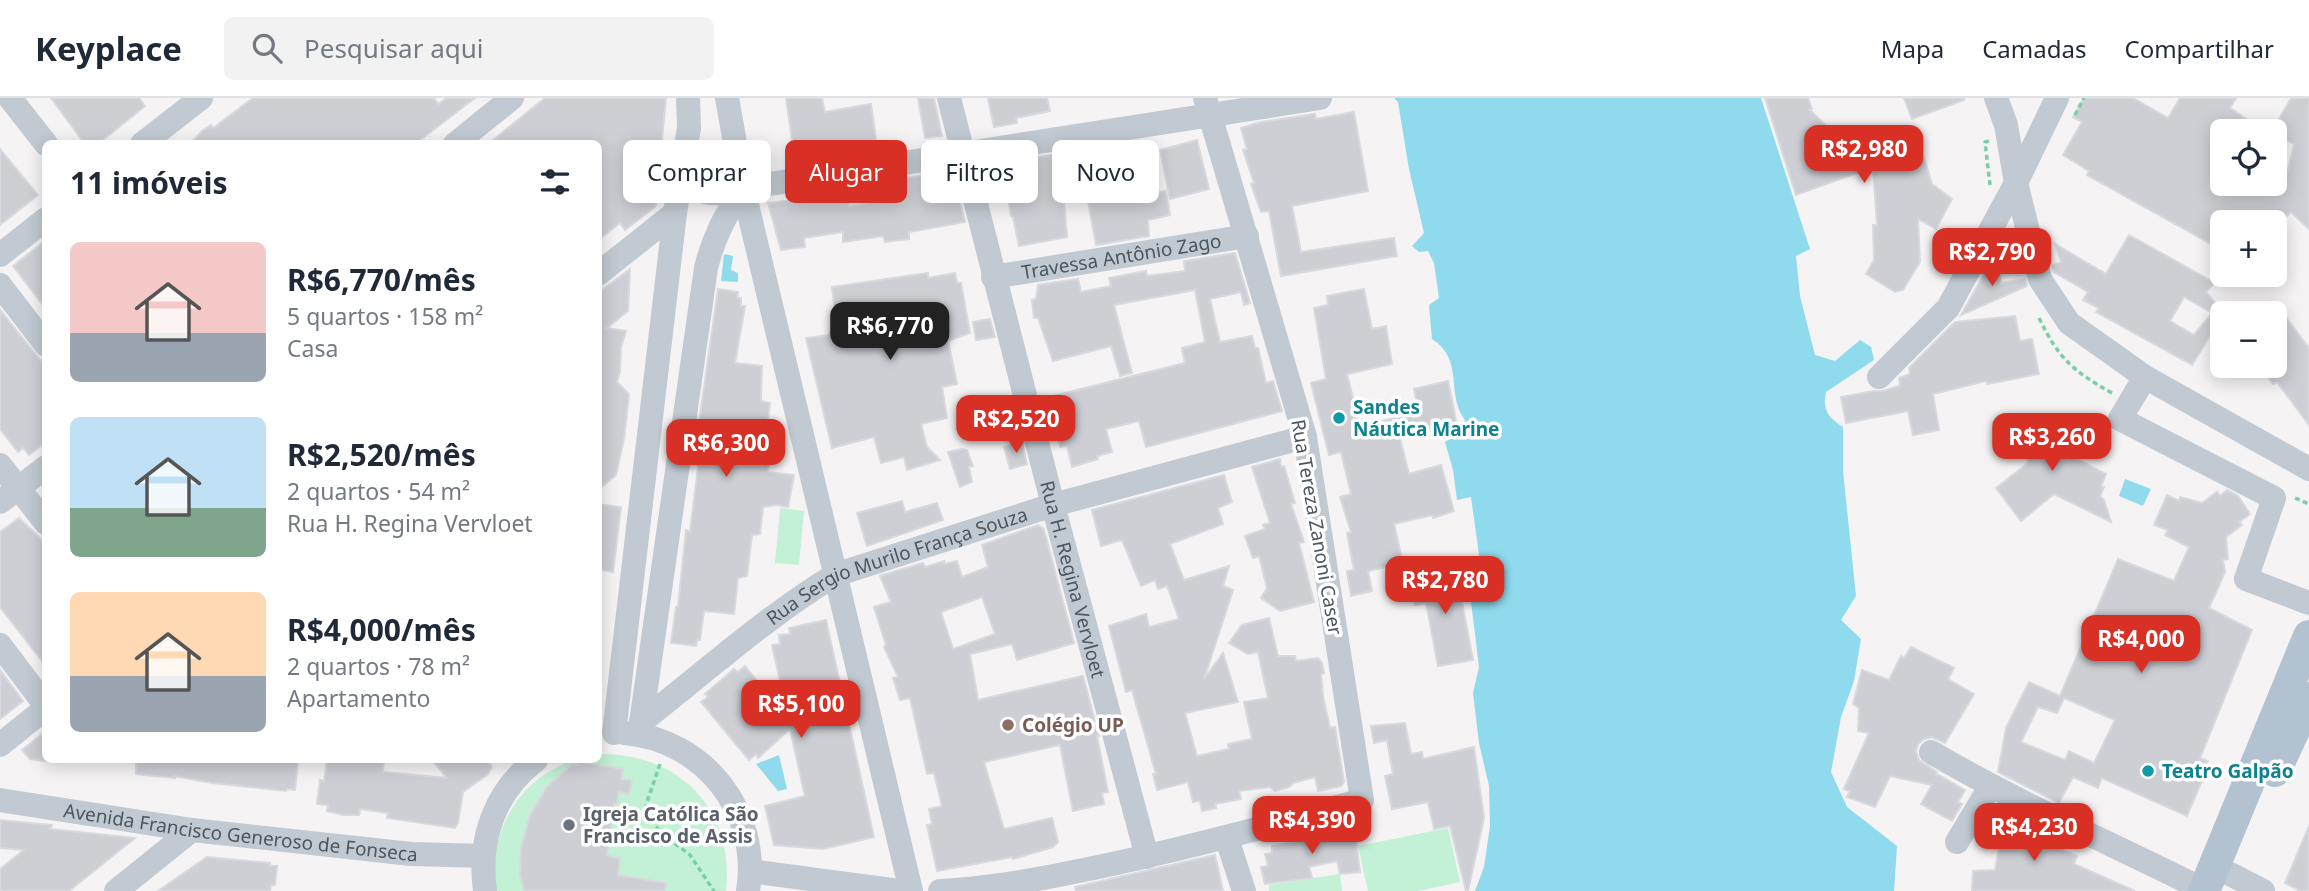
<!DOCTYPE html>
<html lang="pt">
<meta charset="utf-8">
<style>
:root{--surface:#fff;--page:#f2f2f3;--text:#1f2937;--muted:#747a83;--line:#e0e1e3;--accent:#d93025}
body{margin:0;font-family:"Noto Sans",sans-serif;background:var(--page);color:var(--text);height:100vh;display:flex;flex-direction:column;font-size:26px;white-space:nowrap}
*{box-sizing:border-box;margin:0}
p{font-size:23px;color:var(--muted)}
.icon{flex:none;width:38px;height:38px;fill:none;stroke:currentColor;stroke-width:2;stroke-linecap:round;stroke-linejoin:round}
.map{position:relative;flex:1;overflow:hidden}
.side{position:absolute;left:42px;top:42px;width:560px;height:623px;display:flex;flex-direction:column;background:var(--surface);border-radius:10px;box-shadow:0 4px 18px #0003}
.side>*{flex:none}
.guide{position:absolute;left:623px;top:42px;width:665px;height:63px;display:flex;gap:14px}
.controls{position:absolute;left:2210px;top:21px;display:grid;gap:14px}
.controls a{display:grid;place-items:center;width:77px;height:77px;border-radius:10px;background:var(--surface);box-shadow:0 4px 18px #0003;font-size:35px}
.price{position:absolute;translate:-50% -60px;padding:0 16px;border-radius:14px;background:var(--accent);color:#fff;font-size:23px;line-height:46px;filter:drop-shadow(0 2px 4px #0008)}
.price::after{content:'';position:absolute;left:50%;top:42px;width:21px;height:16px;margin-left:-10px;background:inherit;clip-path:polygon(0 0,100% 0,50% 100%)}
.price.current{background:#222;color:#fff}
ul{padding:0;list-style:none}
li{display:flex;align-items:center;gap:21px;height:175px;padding:0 28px}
li span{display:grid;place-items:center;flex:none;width:196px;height:140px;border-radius:10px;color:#555}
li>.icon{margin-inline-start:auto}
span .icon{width:84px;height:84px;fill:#fffc;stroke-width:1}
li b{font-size:30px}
h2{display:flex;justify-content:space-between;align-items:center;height:84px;padding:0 28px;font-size:30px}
.chip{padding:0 24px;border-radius:10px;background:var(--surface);box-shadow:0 4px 18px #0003;font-size:24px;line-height:63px}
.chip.current{background:var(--accent);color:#fff}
header{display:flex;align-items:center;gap:42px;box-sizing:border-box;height:98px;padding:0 35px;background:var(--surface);border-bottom:2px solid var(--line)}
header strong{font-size:33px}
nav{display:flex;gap:38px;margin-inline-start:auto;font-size:24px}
.search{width:490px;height:63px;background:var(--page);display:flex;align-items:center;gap:18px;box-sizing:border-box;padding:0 24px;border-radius:10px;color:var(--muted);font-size:26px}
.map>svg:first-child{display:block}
</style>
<header>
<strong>Keyplace</strong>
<div class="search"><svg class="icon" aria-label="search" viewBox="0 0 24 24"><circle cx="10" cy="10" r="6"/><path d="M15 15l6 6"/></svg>Pesquisar aqui</div>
<nav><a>Mapa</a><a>Camadas</a><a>Compartilhar</a></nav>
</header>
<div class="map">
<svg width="2309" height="793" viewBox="0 0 2309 793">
<rect width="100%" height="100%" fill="#f5f3f3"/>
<g fill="#c3f1d5">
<polygon points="780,410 804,413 799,467 775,465"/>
<path d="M 599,656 C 680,655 735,712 726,793 L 497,793 C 487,747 510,695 552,672 C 559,668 568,663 577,662 C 584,661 591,662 598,662 Z"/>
<polygon points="1448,730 1460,784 1417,793 1368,793 1358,748"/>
<polygon points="1340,776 1342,793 1269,793 1269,787"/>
</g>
<g fill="#90daee">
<path d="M 1394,0 L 1761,0 L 1810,151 L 1796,158 L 1800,198 L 1815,257 L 1835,263 L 1860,242 L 1871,249 L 1874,262 L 1826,294 C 1822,312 1828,319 1843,329 L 1843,373 L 1856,498 L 1841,522 L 1861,541 L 1854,583 L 1841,619 L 1831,674 L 1847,709 L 1897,748 L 1894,793 L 1475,793 L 1484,769 L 1490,728 L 1489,688 L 1479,645 L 1473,595 L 1479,569 L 1467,471 L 1481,471 L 1471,399 L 1457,402 L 1453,372 L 1445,344 L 1457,336 L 1465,322 C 1445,295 1465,262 1432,241 L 1429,207 L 1439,200 L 1434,165 L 1428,153 L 1419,154 L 1412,148 L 1424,135 L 1409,71 L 1398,4 Z"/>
<polygon points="724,156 733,158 731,172 738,175 738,184 721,183"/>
<polygon points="2125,381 2151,391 2143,408 2119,398"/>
<polygon points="779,657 787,691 778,693 756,666"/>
</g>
<g fill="#cdcfd5" stroke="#d7d9de" stroke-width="2" fill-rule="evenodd">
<polygon points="51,0 139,0 145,8 98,46 85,46"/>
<polygon points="253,0 434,0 438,6 447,0 475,0 415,46 190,46 202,33 211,27 213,30"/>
<polygon points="545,0 666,0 661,51 666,51 660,95 655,109 625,132 620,125 598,142 598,46 488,46"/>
<polygon points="786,0 822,0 825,14 871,6 876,42 803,54 802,48 793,49"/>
<polygon points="918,0 934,0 942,38 925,40"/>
<polygon points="988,0 1047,0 1050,13 1016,20 1017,25 994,29"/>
<polygon points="1765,0 1808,0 1812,11 1810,12 1868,68 1862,52 1900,38 1908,66 1924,60 1932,86 1952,101 1936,131 1918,121 1920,164 1903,192 1895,194 1866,176 1874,162 1873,127 1877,127 1873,69 1796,97"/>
<polygon points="1904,0 1964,0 1964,2 1912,21"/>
<polygon points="2084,0 2133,0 2168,20 2180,0 2236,0 2230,10 2264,33 2212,33 2222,39 2222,86 2275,86 2275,69 2287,76 2294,46 2275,37 2275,28 2291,0 2309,0 2309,131 2291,114 2280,124 2222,124 2222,152 2087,77 2089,73 2063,57 2082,24 2073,19"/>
<polygon points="1354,14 1368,93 1292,108 1301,154 1394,140 1397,158 1281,178 1269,113 1261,114 1251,86 1254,85 1243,52 1247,51 1241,30 1261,24 1315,16 1316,21"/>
<polygon points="1197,42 1209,91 1170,101 1160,52"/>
<polygon points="1128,50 1138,98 1166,93 1170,117 1148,122 1149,138 1096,147 1087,98 1121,92 1113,54"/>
<polygon points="0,51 38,97 0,127"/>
<polygon points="1060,56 1067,139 1019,148 1013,119 1011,118 1007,91 992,94 984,67"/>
<polygon points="950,74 952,82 954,81 965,124 909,134 909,141 885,144 883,138 843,144 843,134 804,140 805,149 781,152 768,105 837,96 838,104 848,103 849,108 885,103 882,90 906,85 905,80"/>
<path d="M 2129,137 L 2215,185 L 2206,194 L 2224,215 L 2192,267 L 2096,214 L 2099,210 L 2083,202 L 2088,194 L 2054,174 L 2052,168 L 2061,164 L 2055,146 L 2106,176 ZM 2184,199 L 2212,215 L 2194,237 L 2170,223 Z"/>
<polygon points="46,142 46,211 13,168"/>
<polygon points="1235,155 1250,205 1244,207 1241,194 1210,201 1220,244 1252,238 1255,250 1258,250 1266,285 1273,283 1282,313 1146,349 1139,323 1106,331 1112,354 1097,358 1098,361 1072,369 1067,348 1060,349 1057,334 1063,332 1053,298 1185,265 1182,250 1205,244 1195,192 1114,207 1132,275 1120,278 1111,248 1053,263 1038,220 1034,220 1032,202 1036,201 1038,187 1078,181 1081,194 1111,188 1109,180 1146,173 1147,178 1185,173 1184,163"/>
<polygon points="1995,157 2001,185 2025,181 2027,188 1961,217"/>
<polygon points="630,171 628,213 607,230 626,233 621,249 620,273 617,284 629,296 624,341 616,377 598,392 598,195"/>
<polygon points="928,175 928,180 955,175 957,185 961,185 970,235 948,243 957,286 942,289 947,320 921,326 927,349 940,362 907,372 904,359 881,365 874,339 832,350 806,240 830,237 830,234 837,233 832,189"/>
<polygon points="718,191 738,194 737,200 741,200 741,208 745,208 735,265 762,268 761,303 770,305 764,354 770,354 768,374 794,377 788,409 777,407 763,409 760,436 752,437 747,478 738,480 734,516 704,513 700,542 697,542 696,548 671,545 676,509 678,509 686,432 690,434 701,344 699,344 700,339 697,339"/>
<polygon points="1364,191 1372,231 1386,228 1392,266 1347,276 1360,328 1408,317 1408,313 1418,310 1414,291 1448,283 1457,327 1400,340 1409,376 1441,367 1454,413 1433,420 1432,417 1394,426 1403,465 1368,473 1372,493 1351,498 1347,473 1354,472 1347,435 1351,434 1340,399 1351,396 1341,354 1329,357 1311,285 1326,281 1314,210 1328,207 1327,198"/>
<polygon points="2275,205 2309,250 2309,327 2277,284 2273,286 2260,268 2275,268"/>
<polygon points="0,212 46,269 46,344 29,357 23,350 18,354 0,331"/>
<polygon points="2015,218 2020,243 2032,241 2039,276 1987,286 1986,283 1933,296 1939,332 1913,337 1908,313 1846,325 1841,299 1874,293 1882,293 1900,288 1899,280 1910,276 1909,270 1955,224"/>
<polygon points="990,221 995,239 976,242 973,224"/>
<polygon points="2052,318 2051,322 2064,320 2069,357 2106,376 2101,388 2104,389 2100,398 2104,402 2111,424 2054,396 2021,423 1996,390 2028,365 2022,326"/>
<polygon points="1022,344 1027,366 1010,371 1004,349"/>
<polygon points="962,351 967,352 973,368 969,369 972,384 960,389 948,354"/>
<polygon points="1280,361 1281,369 1284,368 1295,405 1291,406 1304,444 1299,445 1314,504 1280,513 1261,500 1267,490 1259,458 1253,460 1245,438 1265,431 1263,427 1270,425 1252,369"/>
<polygon points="1224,377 1232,404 1218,410 1223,426 1170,446 1184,482 1229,468 1223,488 1233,492 1204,581 1223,555 1238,604 1185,615 1197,658 1229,651 1228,646 1252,641 1244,604 1268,600 1258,554 1248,556 1229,545 1242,527 1269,520 1278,558 1295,558 1296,563 1318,560 1322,565 1324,575 1321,576 1323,598 1330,630 1335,629 1344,684 1341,688 1318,693 1315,679 1293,685 1289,689 1275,693 1270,689 1239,693 1241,701 1215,706 1216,710 1202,713 1200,703 1193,704 1188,684 1157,692 1153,676 1156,676 1132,592 1126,594 1109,528 1146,516 1149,529 1179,521 1167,488 1158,491 1155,482 1141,488 1122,442 1101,448 1092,412"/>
<path d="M 2227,392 L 2238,398 L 2250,416 L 2239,424 L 2242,427 L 2226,439 L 2228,461 L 2223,462 L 2225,474 L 2209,510 L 2252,532 L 2200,660 L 2208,663 L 2198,681 L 2202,683 L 2187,718 L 2102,680 L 2098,690 L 2073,679 L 2059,705 L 1998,674 L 2006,630 L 2029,584 L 2060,598 L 2118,461 L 2174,483 L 2189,449 L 2165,437 L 2168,432 L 2154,427 L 2167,397 L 2179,403 L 2180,399 L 2202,405 L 2217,394 L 2220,398 ZM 2064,600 L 2115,622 L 2094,665 L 2069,653 L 2065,662 L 2021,644 L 2038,609 L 2057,615 Z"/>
<polygon points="902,403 905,414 937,405 943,422 867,448 857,415"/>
<polygon points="598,406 621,409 613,474 598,471"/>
<polygon points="19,420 46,446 46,568 0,509 0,434"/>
<path d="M 1038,427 L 1043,430 L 1046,439 L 1074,545 L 1017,562 L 1012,546 L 970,556 L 978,602 L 1083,578 L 1099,638 L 1097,638 L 1108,694 L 1102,695 L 1104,706 L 1073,713 L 1060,647 L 984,664 L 1004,731 L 1052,720 L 1058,744 L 1053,749 L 1013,761 L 1012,759 L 937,773 L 927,727 L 932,726 L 929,711 L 942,708 L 934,675 L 927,676 L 910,600 L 900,602 L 893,580 L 898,579 L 884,549 L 886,547 L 874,509 L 891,504 L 880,478 L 923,465 L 925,469 L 944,463 L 945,466 L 957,463 L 962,479 L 988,469 L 982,447 ZM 982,499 L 995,536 L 953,551 L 941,514 Z"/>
<polygon points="1456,472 1473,562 1438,568 1426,505 1415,507 1409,484"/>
<polygon points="826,522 874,739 823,751 774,747 765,708 805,698 790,631 758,660 756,656 749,662 701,604 708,599 705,596 734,571 738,574 745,568 789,623 772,547 780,546 779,537 790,536 789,530"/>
<polygon points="1911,549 1954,570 1948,581 1974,596 1945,645 1932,639 1924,641 1918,646 1916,653 1919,662 1937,674 1936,678 1937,676 1965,692 1958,704 1962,706 1952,723 1921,706 1932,687 1890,678 1875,709 1847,699 1850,693 1844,691 1869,635 1858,633 1859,610 1853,606 1862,572 1889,582 1901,558 1904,560"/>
<polygon points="0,572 23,603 0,621"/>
<polygon points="1405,625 1411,656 1422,654 1423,661 1474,649 1484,720 1468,793 1466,793 1450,728 1434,731 1428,704 1392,711 1385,678 1393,676 1387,642 1374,645 1371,628"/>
<polygon points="46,633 46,663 30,661 22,652"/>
<polygon points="136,662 298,662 295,692 287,691 286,693 212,685 175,678 175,680 136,676"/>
<polygon points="327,662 384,662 383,674 447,680 432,662 487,662 492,669 488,676 463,694 458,725 455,730 387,720 388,715 360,711 359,717 343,717 327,713 328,707 317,706 320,682 324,683"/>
<polygon points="579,664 623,671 621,681 632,682 629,696 619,694 617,706 614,705 607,757 620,761 618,777 666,785 665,793 524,793 520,776 521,750 530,717 547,689 572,666 578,667"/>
<polygon points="1997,707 2048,733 2043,744 2077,758 2074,766 2135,793 1972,793 1973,773 1995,772 2001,737 1990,734"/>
<polygon points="0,722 52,727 50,731 135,740 69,793 0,793 0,771 24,752 0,750"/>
<polygon points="1354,727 1360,774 1340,776 1337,763 1309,769 1312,780 1265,786 1261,769 1268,768 1265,756 1272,755 1272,748 1300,743 1299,740"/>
<polygon points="2309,728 2309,793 2300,793 2285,785"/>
<polygon points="1215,757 1223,793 1076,793 1075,789"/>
<polygon points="207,759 270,765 270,768 277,768 275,787 271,787 270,793 158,793"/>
</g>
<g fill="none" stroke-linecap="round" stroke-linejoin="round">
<g stroke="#7ad0a6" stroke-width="3.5" stroke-dasharray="5 3.5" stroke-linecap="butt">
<polyline points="2075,17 2084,0"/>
<polyline points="1989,43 1985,44 1990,87"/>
<path d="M 2039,220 C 2059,261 2073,273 2112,295"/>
<polyline points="2295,400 2309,406"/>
<polyline points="660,666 646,707 648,719 661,735 690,757 714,793"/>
</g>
<g stroke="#c1cad2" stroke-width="24">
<polyline points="10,0 46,46"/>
<polyline points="727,0 743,90 911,793"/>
<path id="s1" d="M 949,0 L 1053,407 L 1147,759"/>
<polyline points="1996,0 2006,27 2016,85 2040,181 2069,225 2145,279 2309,371"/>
<polyline points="142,46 201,0"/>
<polyline points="455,46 512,0"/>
<path d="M 680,82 C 701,97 719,99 743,90 L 1320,0"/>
<polyline points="0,157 46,121"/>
<polyline points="598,176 675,115"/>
<path id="s2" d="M 993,179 L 1247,138"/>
<polyline points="0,187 46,247"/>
<polyline points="1879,279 1948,210 2016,85 2057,0"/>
<polyline points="2145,279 2120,321 2274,400 2246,481 2309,505"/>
<polyline points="0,367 46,425"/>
<polyline points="0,404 46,369"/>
<polyline points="0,547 46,608"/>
<path id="s3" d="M 641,624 C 705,574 766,519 835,477 L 1053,407 L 1305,339"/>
<path d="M 640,632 L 706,170 C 714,138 725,118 743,90"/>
<polyline points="614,635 675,115 689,30 688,0"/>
<path d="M 624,635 C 704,641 761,714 748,793"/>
<polyline points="0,647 46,610"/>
<path d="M 1931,654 C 2019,706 2113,746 2204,792"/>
<path id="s4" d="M 0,702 L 192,732 L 411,756 L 483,758"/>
<polyline points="1227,741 1244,793"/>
<polyline points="1957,744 1990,689"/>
<polyline points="750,773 899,793"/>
<polyline points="2230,776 2263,793"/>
<polyline points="116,793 192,732"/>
<path d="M 485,793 C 478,742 494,694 536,662"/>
<path d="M 940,793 C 994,790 1046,780 1098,769 C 1188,750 1274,727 1362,702 L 1305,339 L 1205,0"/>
</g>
<g stroke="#b3c2d1" stroke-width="32">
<polyline points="2275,673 2309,600"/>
<polyline points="2204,793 2309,538"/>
</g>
</g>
<g fill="#0f9aa8" stroke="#fff" stroke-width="2.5">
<circle cx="1339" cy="320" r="7"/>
<circle cx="2148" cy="673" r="7"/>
</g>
<circle fill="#8d6e63" stroke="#fff" stroke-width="2.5" cx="1008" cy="627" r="7"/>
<circle fill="#6b7280" stroke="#fff" stroke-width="2.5" cx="569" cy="727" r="7"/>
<g text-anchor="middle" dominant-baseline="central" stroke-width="7" stroke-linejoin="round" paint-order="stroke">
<g font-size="19" fill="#4a5661" stroke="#fff">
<text stroke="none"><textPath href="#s2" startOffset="130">Travessa Antônio Zago</textPath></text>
<text transform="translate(1317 429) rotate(80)">Rua Tereza Zanoni Caser</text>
<text stroke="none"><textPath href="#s3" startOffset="304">Rua Sergio Murilo França Souza</textPath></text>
<text stroke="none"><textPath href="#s1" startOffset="497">Rua H. Regina Vervloet</textPath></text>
<text stroke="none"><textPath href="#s4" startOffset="243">Avenida Francisco Generoso de Fonseca</textPath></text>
</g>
<g font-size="19" font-weight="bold" fill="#0d838f" stroke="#fff" text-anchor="start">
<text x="1353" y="309">Sandes<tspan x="1353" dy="22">Náutica Marine</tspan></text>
<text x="2162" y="673">Teatro Galpão</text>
</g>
<g font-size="19" font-weight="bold" fill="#785e54" stroke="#fff" text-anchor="start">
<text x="1022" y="627">Colégio UP</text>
</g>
<g font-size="19" font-weight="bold" fill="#5b616d" stroke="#fff" text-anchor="start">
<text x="583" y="716">Igreja Católica São<tspan x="583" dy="22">Francisco de Assis</tspan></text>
</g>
</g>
</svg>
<div class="controls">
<a><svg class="icon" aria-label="locate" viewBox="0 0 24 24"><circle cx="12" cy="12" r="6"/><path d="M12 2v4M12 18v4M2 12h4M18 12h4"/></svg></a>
<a>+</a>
<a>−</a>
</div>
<b class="price" style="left:1864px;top:87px">R$2,980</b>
<b class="price" style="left:1992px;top:190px">R$2,790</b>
<b class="price current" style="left:890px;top:264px">R$6,770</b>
<b class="price" style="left:1016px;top:357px">R$2,520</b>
<b class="price" style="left:2052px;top:375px">R$3,260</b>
<b class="price" style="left:726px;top:381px">R$6,300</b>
<b class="price" style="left:1445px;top:518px">R$2,780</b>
<b class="price" style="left:2141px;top:577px">R$4,000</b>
<b class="price" style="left:801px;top:642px">R$5,100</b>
<b class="price" style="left:1312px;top:758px">R$4,390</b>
<b class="price" style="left:2034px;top:765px">R$4,230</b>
<div class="guide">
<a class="chip">Comprar</a>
<a class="chip current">Alugar</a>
<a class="chip">Filtros</a>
<a class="chip">Novo</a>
</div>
<section class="side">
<h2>11 imóveis<svg class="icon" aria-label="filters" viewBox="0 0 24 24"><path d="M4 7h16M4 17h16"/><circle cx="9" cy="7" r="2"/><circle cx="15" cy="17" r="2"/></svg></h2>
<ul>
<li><span style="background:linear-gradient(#f6c9c9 65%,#9aa5b1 0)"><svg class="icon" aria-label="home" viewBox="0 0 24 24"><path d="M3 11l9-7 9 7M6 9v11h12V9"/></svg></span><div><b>R$6,770/mês</b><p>5 quartos · 158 m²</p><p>Casa</p></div></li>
<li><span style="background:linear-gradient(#bfe0f5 65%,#7fa58c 0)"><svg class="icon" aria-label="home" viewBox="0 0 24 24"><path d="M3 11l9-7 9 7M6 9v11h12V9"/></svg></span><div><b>R$2,520/mês</b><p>2 quartos · 54 m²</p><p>Rua H. Regina Vervloet</p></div></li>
<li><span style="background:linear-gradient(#ffd9b3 60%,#9aa5b1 0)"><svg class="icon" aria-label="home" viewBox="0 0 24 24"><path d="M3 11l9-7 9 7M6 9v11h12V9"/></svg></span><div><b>R$4,000/mês</b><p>2 quartos · 78 m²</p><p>Apartamento</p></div></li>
</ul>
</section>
</div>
